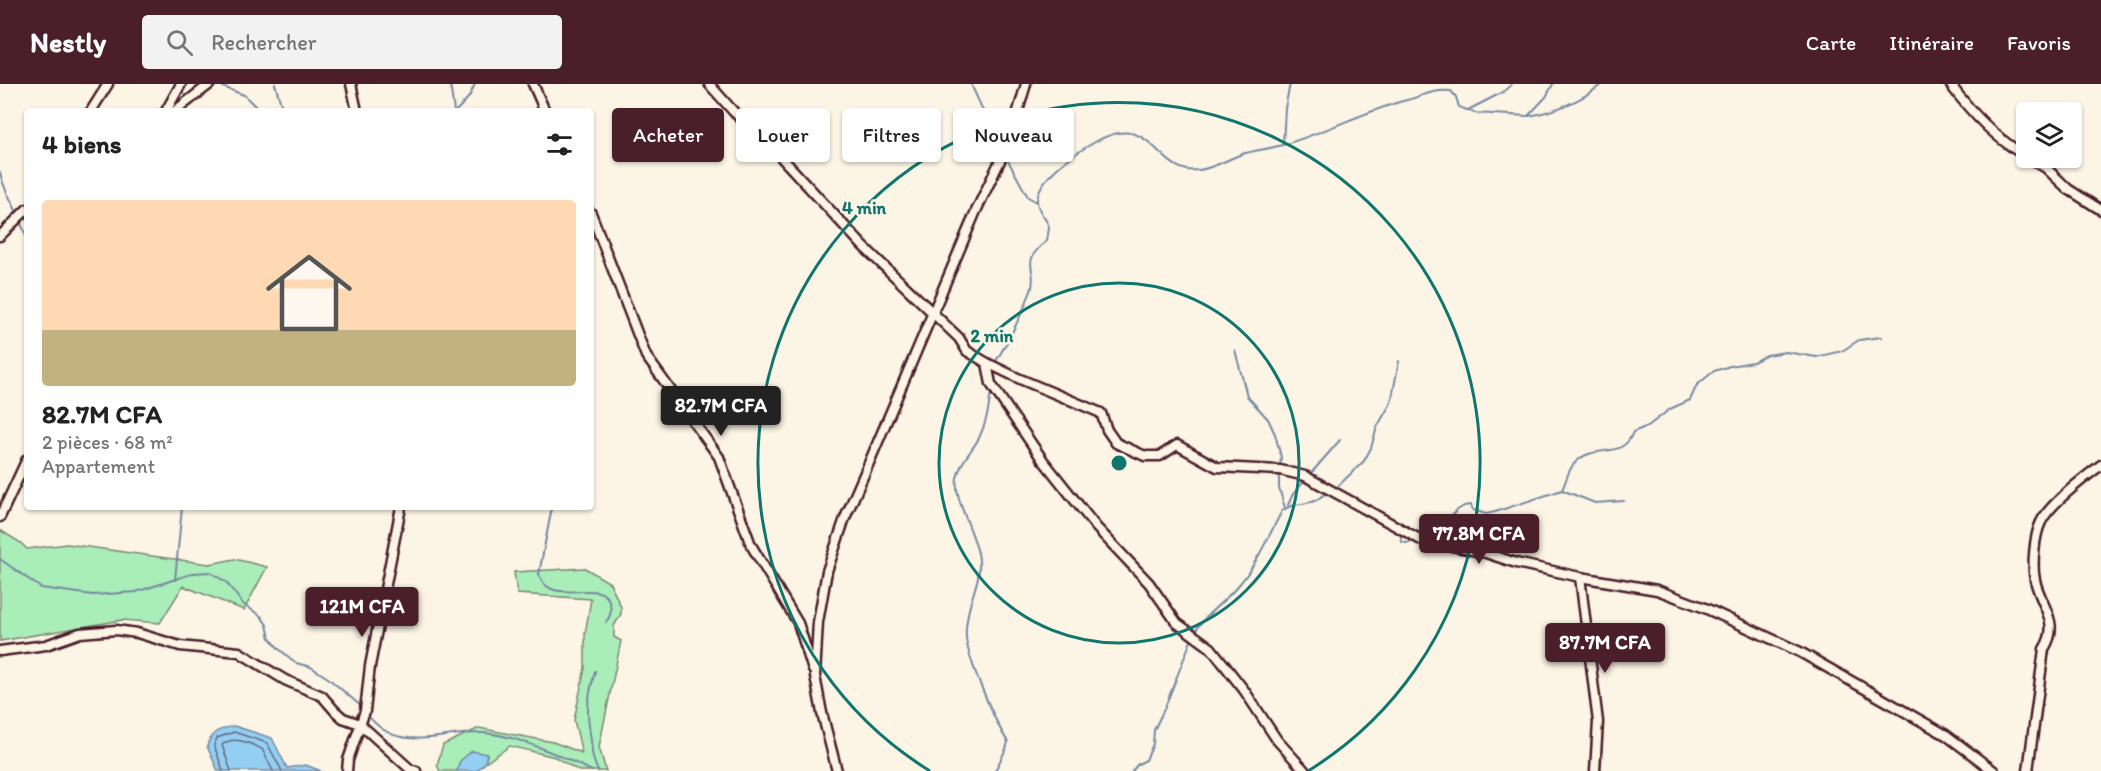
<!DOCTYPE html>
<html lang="fr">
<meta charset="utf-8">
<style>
:root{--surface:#fff;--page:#f2f2f2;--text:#222;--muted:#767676;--line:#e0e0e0;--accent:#4a1f2b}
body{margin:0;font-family:Itim,sans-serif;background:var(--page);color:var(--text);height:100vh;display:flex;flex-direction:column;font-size:22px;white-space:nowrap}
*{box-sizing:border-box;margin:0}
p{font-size:20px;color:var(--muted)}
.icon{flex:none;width:33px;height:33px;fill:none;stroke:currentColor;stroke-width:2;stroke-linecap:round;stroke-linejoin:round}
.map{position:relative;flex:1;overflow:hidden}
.drawer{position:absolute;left:24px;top:24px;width:570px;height:402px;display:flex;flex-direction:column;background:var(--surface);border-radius:6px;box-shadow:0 2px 4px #0004}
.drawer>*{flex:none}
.hud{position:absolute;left:612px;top:24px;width:570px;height:54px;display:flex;gap:12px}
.controls{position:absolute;left:2016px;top:18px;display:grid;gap:12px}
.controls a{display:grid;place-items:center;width:66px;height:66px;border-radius:6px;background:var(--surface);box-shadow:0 2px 4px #0004;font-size:30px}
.price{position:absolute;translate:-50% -51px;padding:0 14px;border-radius:6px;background:var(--accent);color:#fff;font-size:20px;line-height:39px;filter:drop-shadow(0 2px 3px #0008)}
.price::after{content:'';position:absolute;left:50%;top:36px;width:18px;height:14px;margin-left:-9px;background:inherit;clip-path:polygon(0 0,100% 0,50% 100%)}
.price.on{background:#222;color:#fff}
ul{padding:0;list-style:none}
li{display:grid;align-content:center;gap:12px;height:318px;padding:0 18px}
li+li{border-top:2px solid var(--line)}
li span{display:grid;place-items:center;height:186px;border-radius:6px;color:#555}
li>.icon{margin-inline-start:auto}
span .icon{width:108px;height:108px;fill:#fffc;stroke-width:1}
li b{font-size:26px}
h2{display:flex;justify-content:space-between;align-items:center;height:72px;padding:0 18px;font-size:26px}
.chip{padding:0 21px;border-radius:6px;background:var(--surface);box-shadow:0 2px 4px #0004;font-size:21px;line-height:54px}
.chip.on{background:var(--accent);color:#fff}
header{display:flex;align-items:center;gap:36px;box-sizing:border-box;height:84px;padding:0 30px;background:var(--accent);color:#fff}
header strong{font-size:28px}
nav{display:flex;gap:33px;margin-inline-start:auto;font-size:21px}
.search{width:420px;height:54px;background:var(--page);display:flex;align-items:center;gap:15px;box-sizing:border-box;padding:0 21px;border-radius:6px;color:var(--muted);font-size:22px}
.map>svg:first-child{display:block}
</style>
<header>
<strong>Nestly</strong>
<div class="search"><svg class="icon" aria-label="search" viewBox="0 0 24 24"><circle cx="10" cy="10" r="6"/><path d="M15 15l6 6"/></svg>Rechercher</div>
<nav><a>Carte</a><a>Itinéraire</a><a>Favoris</a></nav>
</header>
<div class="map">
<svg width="2101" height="687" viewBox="0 0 2101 687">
<rect width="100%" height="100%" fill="#fcf5e5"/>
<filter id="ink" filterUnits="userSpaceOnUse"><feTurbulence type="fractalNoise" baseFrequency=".0167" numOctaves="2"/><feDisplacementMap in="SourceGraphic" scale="12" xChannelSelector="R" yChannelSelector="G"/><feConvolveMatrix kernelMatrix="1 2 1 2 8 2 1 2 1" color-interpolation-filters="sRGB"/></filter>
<g filter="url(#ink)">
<g fill="#a9edb8" stroke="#7a8672" stroke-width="1.5">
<polygon points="0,446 21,459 27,465 67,460 209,480 235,475 267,483 244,526 183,502 160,539 122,536 0,557"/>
<polygon points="585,484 610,499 621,523 621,530 614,542 614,553 621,557 599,663 606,687 579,687 555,673 510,662 485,679 487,670 460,677 457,687 440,687 437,681 443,661 479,644 553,658 582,669 574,636 585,584 585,550 591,515 517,510 514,488"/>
</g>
<g fill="#92cff2" stroke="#7589a2" stroke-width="1.5">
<path d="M 234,642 L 272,654 L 287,684 L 306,681 L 321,687 L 218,687 L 207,662 C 213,646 218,646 234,642 Z"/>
<polygon points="472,667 487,670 485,679 476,687 457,687 460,677"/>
</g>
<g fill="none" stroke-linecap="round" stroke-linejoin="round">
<g stroke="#67657b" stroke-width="1.5">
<polyline points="223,687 214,661 217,654 234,648 267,659 282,687"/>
<path d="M 231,687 L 222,661 C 233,651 249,659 262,665 L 273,687"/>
</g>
<g stroke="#7589a2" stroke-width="2">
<polyline points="275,0 283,27"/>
<polyline points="450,0 454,27"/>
<polyline points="971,0 995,54 1002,65"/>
<polyline points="223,3 244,11 260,27"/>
<polyline points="1468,26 1503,8 1512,0"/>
<polyline points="456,27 469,13 475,0"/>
<path d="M 1529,32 C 1556,27 1581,17 1602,0"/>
<polyline points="1283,61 1285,24 1290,0"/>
<polyline points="1006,73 1028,113 1037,118"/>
<path d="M 0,88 C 4,109 12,114 18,132"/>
<polyline points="20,137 27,154"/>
<polyline points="1235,266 1247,312 1268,335 1275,350 1281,373 1280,383"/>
<path d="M 995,279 C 1010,254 1020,235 1031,207 C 1039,184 1018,179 1047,157 C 1047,153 1049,147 1049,143 C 1047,135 1038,128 1037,118 C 1036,94 1077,68 1095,58 C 1154,24 1155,92 1199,86 C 1214,84 1228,75 1242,70 C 1255,66 1269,65 1282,61 C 1325,49 1364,27 1407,16 C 1422,12 1435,5 1451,7 L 1456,13 L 1459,23 L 1475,29 L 1528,32 L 1546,13 L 1553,0"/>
<path d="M 991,306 C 989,323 987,338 979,354 C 972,367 960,378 957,394 C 953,416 977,451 979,476 C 981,495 971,512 968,530 C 967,537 965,545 966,552 C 966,572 996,640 1008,658 L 1006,665 L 995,687"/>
<polyline points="1279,388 1279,404 1285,424"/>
<polyline points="1335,405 1364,377 1371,364 1377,343 1391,319 1399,277"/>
<polyline points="1562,406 1595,419 1624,417"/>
<polyline points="1288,421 1293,410 1340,356"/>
<path d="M 552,423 L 539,490 C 549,526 604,490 610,520 C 612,526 610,533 606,538"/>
<polyline points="1371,433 1400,449 1402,458 1407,459 1417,457"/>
<path d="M 1425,454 L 1437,441 L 1449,435 L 1456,427 L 1464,422 L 1471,421 L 1473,426 L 1486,430 L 1495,428 L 1562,406 C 1566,398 1568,386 1574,380 C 1594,357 1622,378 1633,348 L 1648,342 L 1670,325 L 1690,316 L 1697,301 L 1714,287 L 1730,282 L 1753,278 L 1767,271 L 1786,268 L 1816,273 L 1842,267 L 1859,256 L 1881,253"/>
<polyline points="0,475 41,504 93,511 136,508 194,489 210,488 226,498 243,520 261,532 267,541 270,554 279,565 296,579 311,583 328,594 362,623"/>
<polyline points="175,496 182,423"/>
<path d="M 1194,549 C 1205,530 1222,520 1236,504 C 1256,482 1268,453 1282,427 C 1295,416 1312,424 1324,410 L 1332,411"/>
<path d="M 595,587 C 588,614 586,623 590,650 C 593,666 590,671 598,687"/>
<path d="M 367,630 C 398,672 442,647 484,649 C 515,651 565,673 592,687"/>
<polyline points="1132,687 1138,680 1146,676 1153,660 1154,646 1165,623 1192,554"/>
</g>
<g stroke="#4a1f2b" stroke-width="13">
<g id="minor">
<polyline points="351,0 357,27"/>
<polyline points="533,0 545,27"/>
<polyline points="709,0 733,27 780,72 863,162 959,254 967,267 987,279 991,300 1042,375 1096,443 1149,499 1177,539 1211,564 1244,606 1277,656 1305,687"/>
<path d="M 1950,0 C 1970,27 1996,55 2026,72"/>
<polyline points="91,27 108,0"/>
<polyline points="166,27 181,0"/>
<polyline points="175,27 210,0"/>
<polyline points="2029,74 2046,84 2068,105 2101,126"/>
<polyline points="591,129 646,272 719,373 751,461 798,539 813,586"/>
<polyline points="0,152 27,125"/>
<polyline points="985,278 1020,295 1101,329 1107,346 1116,359 1145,372 1160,372 1177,361 1217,383 1280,386 1305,392 1421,456 1486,469 1516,479 1580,493 1657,506 1705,524 1800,568 1946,651 1994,687"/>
<polyline points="0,433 27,375"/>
<polyline points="1580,493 1598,638 1595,687"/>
<polyline points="0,567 46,561 80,549 116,546 137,549 180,562 239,568 285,596 322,612 335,627 343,634 360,640 410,685 416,687"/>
<polyline points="347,687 348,676 365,627 370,582 401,423"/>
<polyline points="837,687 822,629 815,592 818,538 827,487 845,434 869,379 976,127 1009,58 1026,0"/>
<path d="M 2028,687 L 2044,565 C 2061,538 2041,523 2035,496 C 2032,482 2034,452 2041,438 C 2049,421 2085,393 2101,381"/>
</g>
</g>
<use href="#minor" stroke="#fcf5e5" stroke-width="8"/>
</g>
</g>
<g fill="none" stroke="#0f766e" stroke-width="3">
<circle cx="1119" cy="379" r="180"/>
<path d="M930 687A361 361 0 1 1 1308 687"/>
</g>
<circle cx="1119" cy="379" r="9" fill="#0f766e" stroke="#fcf5e5" stroke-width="3"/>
<g font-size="18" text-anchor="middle" font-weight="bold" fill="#0f766e" stroke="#fcf5e5" stroke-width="5" stroke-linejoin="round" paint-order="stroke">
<text x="864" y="130">4 min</text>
<text x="992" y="258">2 min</text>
</g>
</svg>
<div class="controls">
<a><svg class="icon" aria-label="layers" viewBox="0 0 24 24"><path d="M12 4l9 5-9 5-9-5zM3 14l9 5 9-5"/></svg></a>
</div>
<b class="price on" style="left:721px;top:353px">82.7M CFA</b>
<b class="price" style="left:1479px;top:481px">77.8M CFA</b>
<b class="price" style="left:362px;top:554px">121M CFA</b>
<b class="price" style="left:1605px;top:590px">87.7M CFA</b>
<div class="hud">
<a class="chip on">Acheter</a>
<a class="chip">Louer</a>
<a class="chip">Filtres</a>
<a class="chip">Nouveau</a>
</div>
<section class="drawer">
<h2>4 biens<svg class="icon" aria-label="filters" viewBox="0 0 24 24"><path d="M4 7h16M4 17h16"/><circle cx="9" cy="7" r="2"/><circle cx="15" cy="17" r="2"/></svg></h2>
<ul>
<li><span style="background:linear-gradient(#ffd9b3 70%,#c2b280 0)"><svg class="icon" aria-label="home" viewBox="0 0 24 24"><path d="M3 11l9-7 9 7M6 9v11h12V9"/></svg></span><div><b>82.7M CFA</b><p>2 pièces · 68 m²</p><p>Appartement</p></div></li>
</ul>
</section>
</div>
